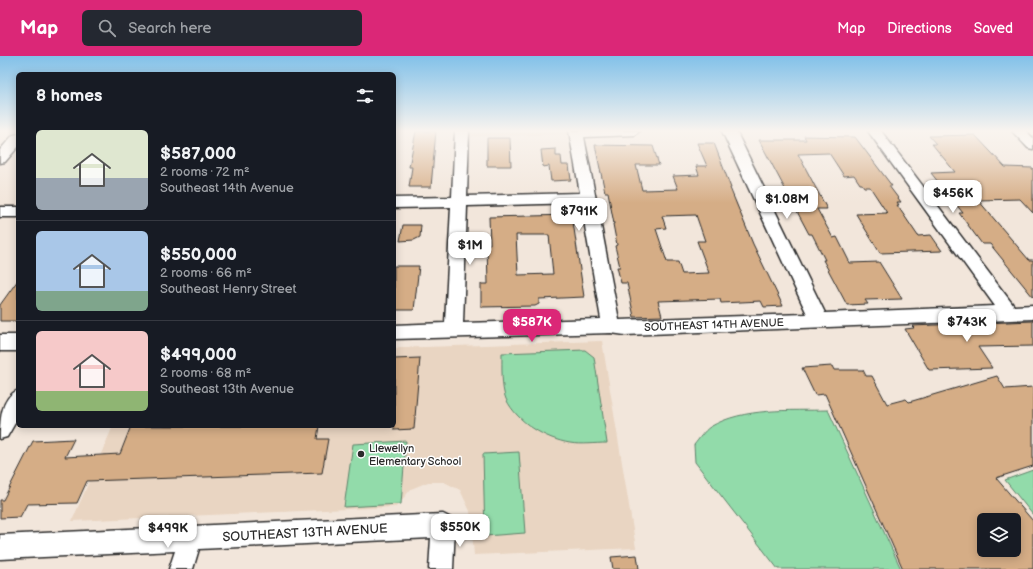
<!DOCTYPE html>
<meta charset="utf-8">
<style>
:root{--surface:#171b24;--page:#242831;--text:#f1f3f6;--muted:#9ea1a6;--line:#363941;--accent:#db2777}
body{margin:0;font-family:"Balsamiq Sans",sans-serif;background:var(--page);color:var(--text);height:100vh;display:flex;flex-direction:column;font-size:15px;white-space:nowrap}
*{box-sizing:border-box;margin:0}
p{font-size:13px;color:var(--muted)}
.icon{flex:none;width:22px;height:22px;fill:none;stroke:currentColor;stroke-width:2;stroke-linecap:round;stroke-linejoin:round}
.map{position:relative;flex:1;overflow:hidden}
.details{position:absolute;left:16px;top:16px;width:380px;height:356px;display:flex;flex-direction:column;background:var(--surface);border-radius:6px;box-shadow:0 2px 10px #0003}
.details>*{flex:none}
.fabs{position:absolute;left:977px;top:457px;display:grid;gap:8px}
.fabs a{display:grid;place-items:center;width:44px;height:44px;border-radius:6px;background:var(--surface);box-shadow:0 2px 10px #0003;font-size:20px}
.price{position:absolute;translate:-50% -34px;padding:0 9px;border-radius:8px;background:#fff;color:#222;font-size:13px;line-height:26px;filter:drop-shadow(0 1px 2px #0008)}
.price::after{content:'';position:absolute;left:50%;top:24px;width:12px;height:9px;margin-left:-6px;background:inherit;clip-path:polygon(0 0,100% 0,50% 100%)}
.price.selected{background:var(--accent);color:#fff}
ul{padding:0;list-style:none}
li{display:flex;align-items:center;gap:12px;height:100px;padding:0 20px}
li+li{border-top:1px solid var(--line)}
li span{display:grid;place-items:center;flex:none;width:112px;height:80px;border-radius:6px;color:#555}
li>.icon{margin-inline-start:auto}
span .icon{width:48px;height:48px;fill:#fffc;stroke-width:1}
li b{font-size:17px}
h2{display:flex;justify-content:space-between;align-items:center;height:48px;padding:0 20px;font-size:17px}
header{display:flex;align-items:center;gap:24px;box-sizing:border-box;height:56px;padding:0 20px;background:var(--accent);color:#fff}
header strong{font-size:19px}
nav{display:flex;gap:22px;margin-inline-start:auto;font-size:14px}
.search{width:280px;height:36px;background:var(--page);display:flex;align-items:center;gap:10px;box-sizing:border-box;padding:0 14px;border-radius:6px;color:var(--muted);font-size:15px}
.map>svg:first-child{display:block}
</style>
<header>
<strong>Map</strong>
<div class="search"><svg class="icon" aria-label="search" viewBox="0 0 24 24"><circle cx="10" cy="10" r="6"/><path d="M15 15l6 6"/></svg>Search here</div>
<nav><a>Map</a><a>Directions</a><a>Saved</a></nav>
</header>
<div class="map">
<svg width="1033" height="513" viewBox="0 0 1033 513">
<rect width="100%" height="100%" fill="#f2e6db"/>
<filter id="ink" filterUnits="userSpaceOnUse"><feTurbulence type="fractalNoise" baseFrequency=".025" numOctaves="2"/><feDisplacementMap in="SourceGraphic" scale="8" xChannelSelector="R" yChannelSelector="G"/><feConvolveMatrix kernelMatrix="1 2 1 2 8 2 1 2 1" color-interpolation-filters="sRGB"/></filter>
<g filter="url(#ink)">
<g fill="#e9d5c2">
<polygon points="460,75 575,75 575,78 460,81"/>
<polygon points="602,285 636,492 474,499 470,455 460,434 444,426 428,426 411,433 396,451 72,465 113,370 394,370 394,292"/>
</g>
<g fill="#92dbaa" stroke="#5e836a">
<path d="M 585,294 L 594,301 L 607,387 C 595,387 581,389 570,387 C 545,383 517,366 506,343 C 501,332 502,309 502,297 Z"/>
<path d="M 828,354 L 901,513 L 778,513 L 695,406 L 694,389 C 699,383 704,375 710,371 C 744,351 790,355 828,354 Z"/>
<polygon points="406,385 401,448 344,451 353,388"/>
<polygon points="519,396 525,477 485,480 483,398"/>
<polygon points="1033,414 1033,459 1005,424"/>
</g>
<g fill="#d5ad86" stroke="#2b2b2b" fill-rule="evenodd">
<polygon points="416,75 436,75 431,131 409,131 412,111 409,111"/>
<polygon points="975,79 1005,111 1033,112 1033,157 1020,143 978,144 1029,204 1033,204 1033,241 990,188 982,188 959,157 963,157 931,117 955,116 932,88 936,88 929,80"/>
<polygon points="804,80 855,81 892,130 889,130 901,146 897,146 899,149 897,149 918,180 931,179 942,195 880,197 856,158 887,157 870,131 864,131 862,128 860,128 854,119 844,120 829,97 798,98 827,153 817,153 833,182 837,181 850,207 879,206 902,243 865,244 868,248 847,249 823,204 825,204 812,178 809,178 759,84 806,84"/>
<polygon points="487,82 510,82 511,110 487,110"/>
<path d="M 697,87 L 714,87 L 731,132 L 730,132 L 753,188 L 783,250 L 764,251 L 761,245 L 721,247 L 720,243 L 658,245 L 662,260 L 634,261 L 627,227 L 621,227 L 617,211 L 620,211 L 615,190 L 617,189 L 613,168 L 614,168 L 608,136 L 605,136 L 595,89 L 653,90 L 659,109 L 636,109 L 642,134 L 678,133 L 673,120 L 699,119 L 696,110 L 707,110 ZM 696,159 L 705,185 L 697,185 L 709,217 L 682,218 L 678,206 L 667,206 L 656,173 L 666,172 L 662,160 Z"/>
<polygon points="556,93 556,100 561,100 562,109 569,109 571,124 551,125 549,110 543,111 541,94"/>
<path d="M 572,159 L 584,241 L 539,243 L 539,248 L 535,250 L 481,251 L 481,228 L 488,228 L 487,188 L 490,188 L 489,161 ZM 516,179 L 549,179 L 553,218 L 518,219 Z"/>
<polygon points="403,169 421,169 420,181 414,184 400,185"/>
<polygon points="394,210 419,210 414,254 394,254"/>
<polygon points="18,224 18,265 0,265 0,249"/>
<polygon points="1033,265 1033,290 978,291 992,312 929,314 905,273 914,272 912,270"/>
<polygon points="420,302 414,373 394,374 394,303"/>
<path d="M 832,310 L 834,314 L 863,314 L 866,320 L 872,320 L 887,348 L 906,343 L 909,346 L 997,320 L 1005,333 L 1033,331 L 1033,410 L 996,422 L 1033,465 L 1033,513 L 903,513 L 825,338 L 815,339 L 802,312 ZM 984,464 L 1014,464 L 1014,494 L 984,494 Z"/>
<polygon points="131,370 319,370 317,383 328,383 322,417 87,425 77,447 27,448 20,461 0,462 0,444 3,444 33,385 74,383 65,401 120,398"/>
<polygon points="637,499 639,513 613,513 611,501"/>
</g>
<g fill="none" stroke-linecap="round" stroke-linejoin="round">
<g stroke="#2b2b2b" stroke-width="3">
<g id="minor">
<path d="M 455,75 L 469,75 L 467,140 L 580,137 L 569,75 L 640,75 L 634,79 L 584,81 L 619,264 L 807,258 L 722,75 L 736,75 L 825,257 L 995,250 L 868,75 L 881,75 L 1014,250 L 1033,249 L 1033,263 L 625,279 L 611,277 L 394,283 L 394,269 L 445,267 L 451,151 L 394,152 L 394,142 L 452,141 ZM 581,147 L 601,263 L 463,267 L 467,150 Z"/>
<polygon points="1012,75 1026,75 1033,82 1033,93 1028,92"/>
<polygon points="18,78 18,91 5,106 0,107 0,94 13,79"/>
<rect x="0" y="151" width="18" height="10"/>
<rect x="0" y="279" width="18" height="16"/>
<path d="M 18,334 L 18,362 L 7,381 L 0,383 C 0,366 0,342 18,334 Z"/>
<polygon points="443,458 451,462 455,470 453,513 429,513 431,482 199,493 193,513 169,513 175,495 0,503 0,479"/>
</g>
</g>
<use href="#minor" fill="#fff" fill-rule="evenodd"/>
</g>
</g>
<linearGradient id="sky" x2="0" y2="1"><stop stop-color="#82c1e9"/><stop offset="0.51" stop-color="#f9f4ef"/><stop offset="1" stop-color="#f9f4ef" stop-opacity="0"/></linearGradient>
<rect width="1033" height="147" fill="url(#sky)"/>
<circle fill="#2b2b2b" stroke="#fff" stroke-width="1.5" cx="361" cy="398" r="4"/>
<g text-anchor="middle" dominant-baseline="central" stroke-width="3" stroke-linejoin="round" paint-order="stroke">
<g font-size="11" fill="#2b2b2b" stroke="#fff">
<text transform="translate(714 269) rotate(-2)">SOUTHEAST 14TH AVENUE</text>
</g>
<g font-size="11" fill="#2b2b2b" stroke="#fff" text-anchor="start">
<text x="369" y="392">Llewellyn<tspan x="369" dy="13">Elementary School</tspan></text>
</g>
<g font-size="13" fill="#2b2b2b" stroke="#fff">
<text transform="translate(305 477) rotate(-3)">SOUTHEAST 13TH AVENUE</text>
</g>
</g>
</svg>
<div class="fabs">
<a><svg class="icon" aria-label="layers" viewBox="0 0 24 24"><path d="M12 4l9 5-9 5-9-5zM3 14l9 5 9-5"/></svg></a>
</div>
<b class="price" style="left:953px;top:158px">$456K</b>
<b class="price" style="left:787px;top:164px">$1.08M</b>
<b class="price" style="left:579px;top:176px">$791K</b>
<b class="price" style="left:470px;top:210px">$1M</b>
<b class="price selected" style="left:532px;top:287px">$587K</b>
<b class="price" style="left:967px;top:287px">$743K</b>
<b class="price" style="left:460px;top:492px">$550K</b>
<b class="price" style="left:168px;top:493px">$499K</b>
<section class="details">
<h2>8 homes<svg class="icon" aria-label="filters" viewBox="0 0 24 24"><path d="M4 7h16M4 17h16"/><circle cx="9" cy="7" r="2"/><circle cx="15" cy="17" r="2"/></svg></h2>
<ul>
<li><span style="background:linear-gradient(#dfe7d0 60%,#9aa5b1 0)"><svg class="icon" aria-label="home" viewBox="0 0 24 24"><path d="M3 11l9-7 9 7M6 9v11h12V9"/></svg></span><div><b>$587,000</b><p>2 rooms · 72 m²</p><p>Southeast 14th Avenue</p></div></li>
<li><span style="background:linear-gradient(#a9c7e8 75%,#7fa58c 0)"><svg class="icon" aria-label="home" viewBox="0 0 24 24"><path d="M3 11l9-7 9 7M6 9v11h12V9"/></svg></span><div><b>$550,000</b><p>2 rooms · 66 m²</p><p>Southeast Henry Street</p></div></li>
<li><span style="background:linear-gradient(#f6c9c9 75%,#8fb573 0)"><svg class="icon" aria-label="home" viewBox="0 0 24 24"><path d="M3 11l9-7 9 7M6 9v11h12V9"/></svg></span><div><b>$499,000</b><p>2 rooms · 68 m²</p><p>Southeast 13th Avenue</p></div></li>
</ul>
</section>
</div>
